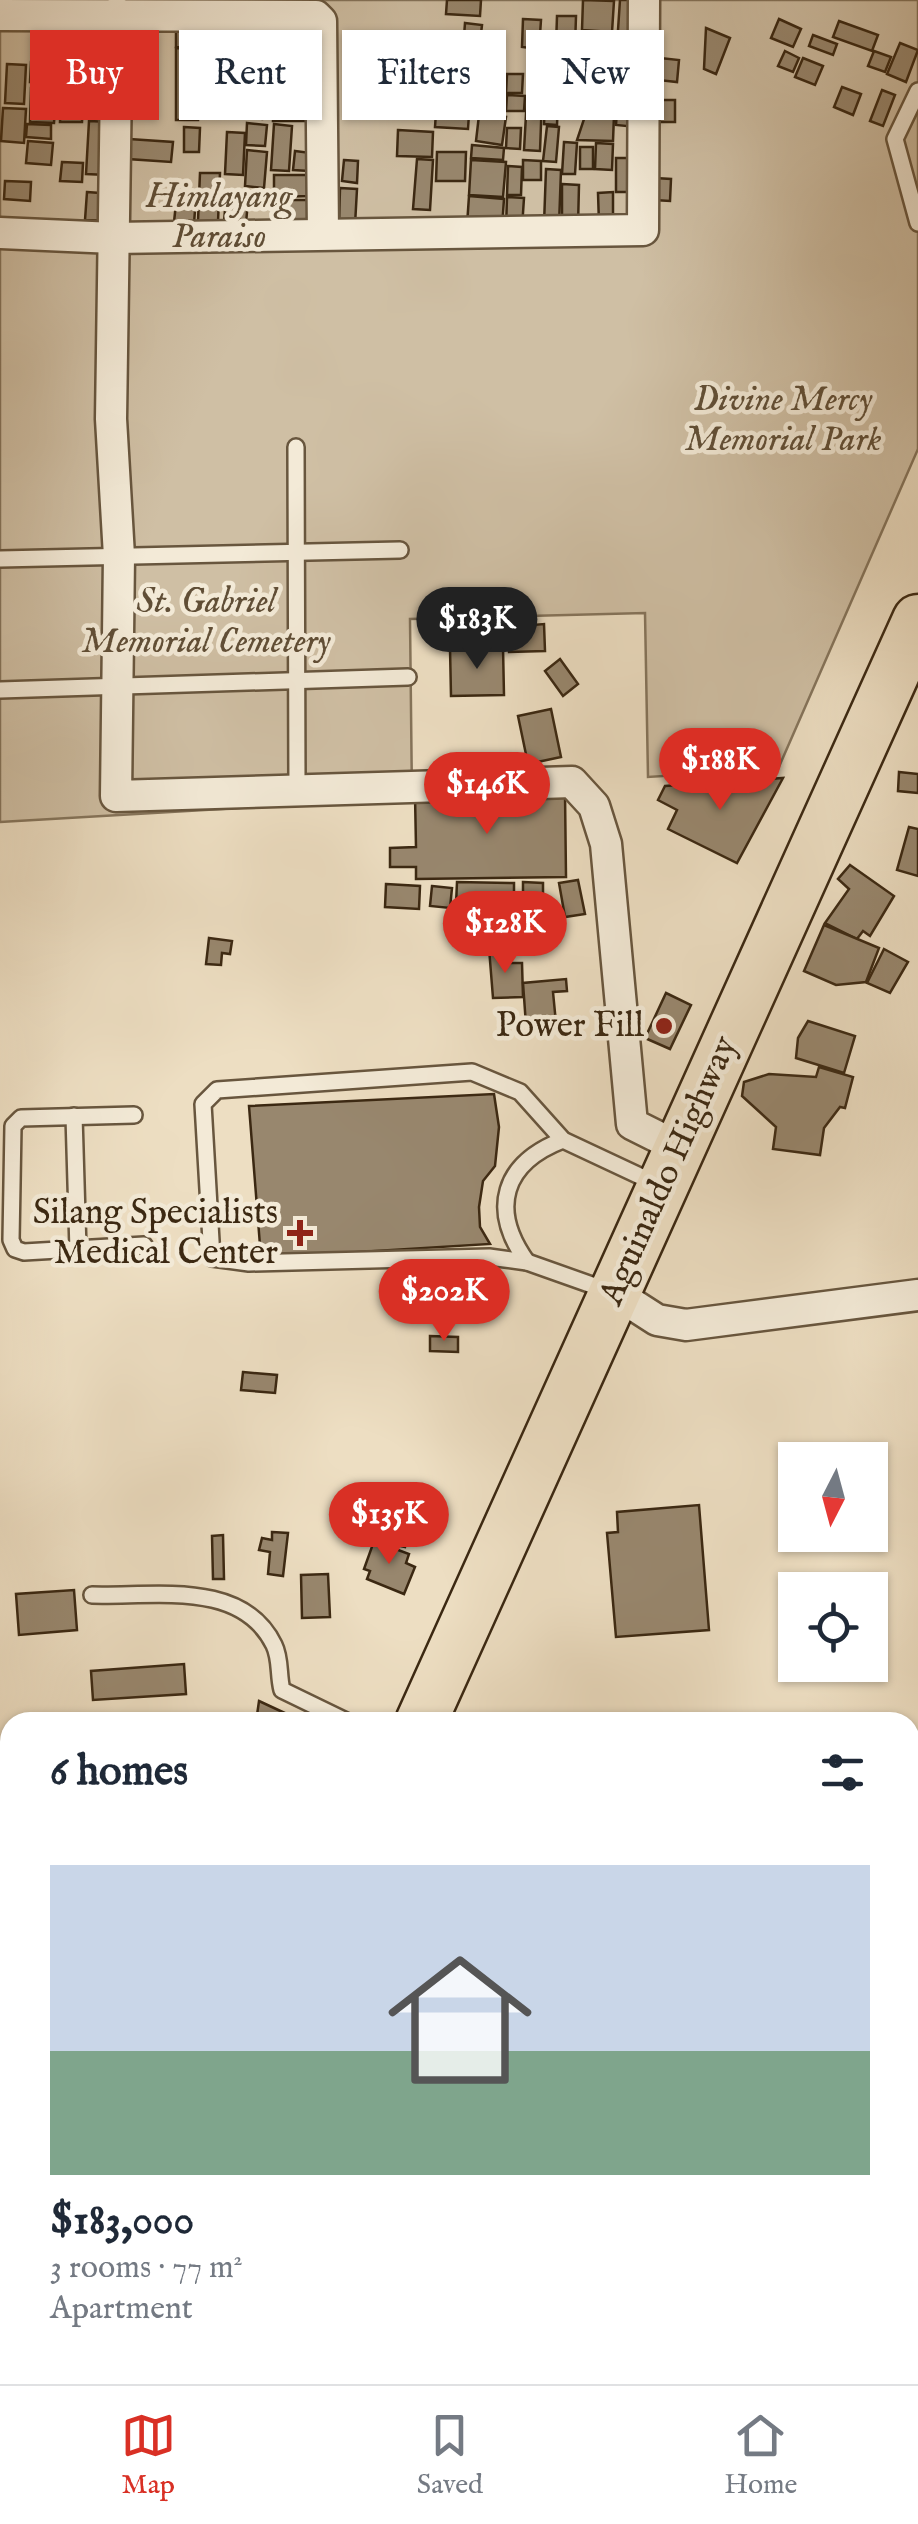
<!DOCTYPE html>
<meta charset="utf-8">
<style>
:root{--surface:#fff;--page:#f6f6f7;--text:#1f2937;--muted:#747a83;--line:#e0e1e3;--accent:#d93025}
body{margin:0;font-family:"IM FELL English",serif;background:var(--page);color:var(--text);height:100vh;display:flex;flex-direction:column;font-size:38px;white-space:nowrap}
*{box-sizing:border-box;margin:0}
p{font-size:32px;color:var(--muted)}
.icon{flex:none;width:55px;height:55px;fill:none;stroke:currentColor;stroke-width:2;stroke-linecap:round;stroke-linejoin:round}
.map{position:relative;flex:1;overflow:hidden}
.side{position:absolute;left:0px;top:1712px;width:920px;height:672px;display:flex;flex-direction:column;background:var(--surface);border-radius:30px 30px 0 0;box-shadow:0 2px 8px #0004}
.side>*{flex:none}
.top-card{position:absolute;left:30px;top:30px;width:860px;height:90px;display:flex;gap:20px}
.needle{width:65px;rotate:186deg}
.tools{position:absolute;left:778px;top:1442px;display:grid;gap:20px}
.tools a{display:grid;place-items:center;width:110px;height:110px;border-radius:0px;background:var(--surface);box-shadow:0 2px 8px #0004;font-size:50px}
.price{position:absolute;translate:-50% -85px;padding:0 22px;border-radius:35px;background:var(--accent);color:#fff;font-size:32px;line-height:65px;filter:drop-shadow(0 2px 5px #0008)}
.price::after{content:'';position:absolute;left:50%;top:60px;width:30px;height:22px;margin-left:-15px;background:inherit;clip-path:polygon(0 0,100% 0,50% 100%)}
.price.current{background:#222;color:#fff}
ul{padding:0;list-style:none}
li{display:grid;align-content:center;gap:20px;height:530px;padding:0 50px}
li+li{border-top:2px solid var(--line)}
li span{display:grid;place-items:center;height:310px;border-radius:0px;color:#555}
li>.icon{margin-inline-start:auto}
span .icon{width:180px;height:180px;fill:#fffc;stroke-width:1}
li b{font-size:42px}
h2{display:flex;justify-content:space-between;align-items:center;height:120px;padding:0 50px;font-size:42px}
.tag{padding:0 35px;border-radius:0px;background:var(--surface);box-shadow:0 2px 8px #0004;font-size:35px;line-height:90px}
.tag.current{background:var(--accent);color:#fff}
.tab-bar{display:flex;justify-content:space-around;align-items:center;height:140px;border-top:2px solid var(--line);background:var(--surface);font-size:28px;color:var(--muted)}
.tab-bar a{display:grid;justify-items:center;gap:5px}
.tab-bar .current{color:var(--accent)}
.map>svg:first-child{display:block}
</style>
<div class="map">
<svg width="918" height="2384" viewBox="0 0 918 2384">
<rect width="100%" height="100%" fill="#eddec2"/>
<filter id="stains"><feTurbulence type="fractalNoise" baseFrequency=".002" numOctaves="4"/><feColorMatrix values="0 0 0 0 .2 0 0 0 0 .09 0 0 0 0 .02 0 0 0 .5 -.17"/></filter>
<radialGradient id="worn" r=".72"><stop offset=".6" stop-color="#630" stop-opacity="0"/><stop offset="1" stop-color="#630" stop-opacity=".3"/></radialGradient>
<polygon fill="#cfbfa4" stroke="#85745b" stroke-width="2.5" points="0,0 918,0 918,449 778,769 648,777 645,613 410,619 412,798 0,822"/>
<g fill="#98876e" stroke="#3b2812" stroke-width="2.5">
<polygon points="447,0 481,0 480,16 446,14"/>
<polygon points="583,0 614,1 612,32 582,30"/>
<polygon points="620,0 640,0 637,46 617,45"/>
<polygon points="557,16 576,16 575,47 556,46"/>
<polygon points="523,19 541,20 539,49 522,47"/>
<polygon points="779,19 801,29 793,47 771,38"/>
<polygon points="202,20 219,22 217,49 200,48"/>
<polygon points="245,20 268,22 265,48 243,46"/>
<polygon points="176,21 198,21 197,48 176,47"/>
<polygon points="839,21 878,35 872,51 833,37"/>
<polygon points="465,23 482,25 479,51 463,50"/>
<polygon points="272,24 291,25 290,48 271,47"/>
<polygon points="67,25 108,29 105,61 64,57"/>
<polygon points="706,28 730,38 716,74 704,69"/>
<polygon points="582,33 597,34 597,64 581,63"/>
<polygon points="813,35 837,44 833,55 809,46"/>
<polygon points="364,39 374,39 373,66 364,66"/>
<polygon points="900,43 918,50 906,82 887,74"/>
<polygon points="176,48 198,49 198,120 176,120"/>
<polygon points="228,49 244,51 242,73 225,72"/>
<polygon points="247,50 270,50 270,73 246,72"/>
<polygon points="562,50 575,50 573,78 560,78"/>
<polygon points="785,51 799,58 793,72 778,66"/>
<polygon points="874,51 891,57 885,72 868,66"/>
<polygon points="660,58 679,60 677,82 658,80"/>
<polygon points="803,58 823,66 815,85 795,77"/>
<polygon points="377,61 391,62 389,82 375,80"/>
<polygon points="31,62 51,63 50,83 30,82"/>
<polygon points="547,62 559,63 558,96 546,95"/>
<polygon points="7,64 26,65 24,104 5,103"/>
<polygon points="273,64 310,67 308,93 271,90"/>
<polygon points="449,65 468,66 466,97 447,96"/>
<polygon points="582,65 616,67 614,112 580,110"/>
<polygon points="418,68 440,70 438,93 416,91"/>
<polygon points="507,74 523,74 522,93 506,93"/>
<polygon points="486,75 503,76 502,95 485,94"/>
<polygon points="561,80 576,81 575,111 559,110"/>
<polygon points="123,81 144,83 143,104 121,102"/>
<polygon points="358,82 373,83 372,105 356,104"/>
<polygon points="842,87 861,94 853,115 834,107"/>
<polygon points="31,88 56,89 54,123 30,122"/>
<polygon points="882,90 895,95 883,126 870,121"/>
<polygon points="415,93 432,94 431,113 414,112"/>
<polygon points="227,95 263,98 262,119 225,116"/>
<polygon points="274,95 308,96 308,121 273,121"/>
<polygon points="507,95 525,96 524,111 506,111"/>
<polygon points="618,95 638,96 636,127 616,125"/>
<polygon points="394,96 413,97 412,112 394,111"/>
<polygon points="527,97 542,97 540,151 524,150"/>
<polygon points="545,99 558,100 557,125 544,124"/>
<rect x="657" y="100" width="18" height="22"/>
<polygon points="61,101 83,101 82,122 60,122"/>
<polygon points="3,108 26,109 24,143 1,141"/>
<polygon points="436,112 469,114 468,129 435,127"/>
<polygon points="586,113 614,115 613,141 577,140"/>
<polygon points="479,115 506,117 502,145 476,141"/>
<polygon points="89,121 110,122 107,175 86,174"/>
<polygon points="247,123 267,125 265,146 246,145"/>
<polygon points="27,124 51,125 51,139 26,137"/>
<polygon points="274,124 292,126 289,171 271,170"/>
<polygon points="547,126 559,127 556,162 543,161"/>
<polygon points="184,127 200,128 199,152 184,152"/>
<polygon points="507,128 521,128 520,149 506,148"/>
<polygon points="398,130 433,132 432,157 397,156"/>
<polygon points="227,132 245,133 243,175 225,174"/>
<polygon points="129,139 173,142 171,162 128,159"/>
<polygon points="28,141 53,143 51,165 26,163"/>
<polygon points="564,142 577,143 575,174 562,174"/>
<polygon points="596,143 613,144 612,170 595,169"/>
<polygon points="472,145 504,148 503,160 471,158"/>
<rect x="580" y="147" width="13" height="22"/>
<polygon points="247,150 267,152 264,188 245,186"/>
<polygon points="295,151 311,153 309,171 293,170"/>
<polygon points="437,152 466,152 465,181 436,181"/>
<polygon points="616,158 635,158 636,192 616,192"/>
<polygon points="417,159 433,160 430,210 413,209"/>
<polygon points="344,160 358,161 357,183 342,181"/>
<polygon points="471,160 506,162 503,197 469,195"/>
<polygon points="523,160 541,161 541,180 523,180"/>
<polygon points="62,162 83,163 82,182 60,181"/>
<polygon points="508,166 522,167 521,195 507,195"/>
<polygon points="546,169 561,170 559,225 544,224"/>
<polygon points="200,173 220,173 218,222 198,221"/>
<polygon points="274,175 311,175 311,196 274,197"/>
<polygon points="655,178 671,179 670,201 654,200"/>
<polygon points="5,181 31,182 30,201 4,199"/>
<polygon points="562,184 579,185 578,226 562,226"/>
<polygon points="340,188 357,189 355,225 339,224"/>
<polygon points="87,192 113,194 112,221 85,220"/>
<polygon points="613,192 613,224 599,224 598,193"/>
<polygon points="177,194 196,196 194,224 174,222"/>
<polygon points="469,196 504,199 502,227 467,225"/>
<polygon points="507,197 524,198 522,228 506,228"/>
<polygon points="226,198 248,200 246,224 224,222"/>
<rect x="272" y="200" width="42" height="21"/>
<polygon points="544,624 545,651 509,652 507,627"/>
<polygon points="503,647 504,695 451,696 450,648"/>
<polygon points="560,659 578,684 563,696 545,671"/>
<polygon points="551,709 561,757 528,764 518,716"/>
<polygon points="899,772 918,774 918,793 898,791"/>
<polygon points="783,778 737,863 668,829 677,810 658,800 665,786"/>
<polygon points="565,793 566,877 416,879 416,867 390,867 390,848 416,847 415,795"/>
<polygon points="909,827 918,829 918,876 897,870"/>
<polygon points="850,865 894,896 870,936 863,931 857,939 825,923 849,889 838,879"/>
<polygon points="578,880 585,914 565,917 559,883"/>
<polygon points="457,882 514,883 514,906 456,905"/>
<polygon points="523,882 543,883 543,906 523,906"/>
<polygon points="386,884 420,886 419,909 385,907"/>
<polygon points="432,886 452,888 450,908 430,906"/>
<polygon points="513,924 513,944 485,945 485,925"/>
<polygon points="824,925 879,948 866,982 836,985 804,971"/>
<polygon points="209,938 232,941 230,954 222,953 221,965 206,964"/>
<polygon points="489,948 506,948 505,963 522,963 523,997 493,998"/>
<polygon points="884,949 908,962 890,993 867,983"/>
<polygon points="566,979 567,991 553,992 556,1023 526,1025 523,983"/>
<polygon points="666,993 691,1005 670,1049 645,1038"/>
<polygon points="808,1021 855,1036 844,1073 796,1058 798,1038"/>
<polygon points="819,1067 853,1077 845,1108 840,1107 824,1128 820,1155 773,1149 776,1127 742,1096 744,1082 769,1074 816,1077"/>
<polygon points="494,1094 499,1127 495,1166 483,1181 479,1207 480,1227 490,1244 261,1258 249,1106"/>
<polygon points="430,1336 458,1337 458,1352 430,1351"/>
<polygon points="243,1372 277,1375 275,1393 241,1390"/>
<polygon points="699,1505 709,1630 616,1637 607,1533 618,1532 617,1512"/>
<polygon points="386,1508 412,1514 405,1547 378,1541"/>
<polygon points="272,1532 288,1533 283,1576 268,1574 270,1552 259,1550 262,1538 272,1540"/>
<polygon points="223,1535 224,1579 213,1579 212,1536"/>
<polygon points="374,1541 409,1554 406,1563 415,1567 404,1594 367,1579 370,1571 364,1569"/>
<polygon points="328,1574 330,1617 302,1618 301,1575"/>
<polygon points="74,1590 77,1630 19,1635 16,1594"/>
<polygon points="184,1664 186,1694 93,1700 91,1671"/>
<polygon points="259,1701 304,1722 256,1722"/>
<polygon points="918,2156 918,2276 910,2277 910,2157"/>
</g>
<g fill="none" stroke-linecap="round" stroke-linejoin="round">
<g stroke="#68563e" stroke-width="20">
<g id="service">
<polyline points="918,91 895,139 918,223"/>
<polyline points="296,447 297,790"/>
<polyline points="0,559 400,550"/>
<polyline points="0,690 408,677"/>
<polyline points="134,1115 21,1118 13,1126 11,1240 15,1249 24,1252 144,1245"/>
<polyline points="74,1116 78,1250"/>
<path d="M 527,1262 C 489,1209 503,1163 563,1140"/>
<polyline points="606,1290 527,1262 489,1257 249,1263 212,1258 203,1104 217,1090 472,1072 520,1092 563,1140 659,1185"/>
<path d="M 92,1595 C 154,1597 242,1579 274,1645 C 281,1659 278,1675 282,1690 L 348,1722"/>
</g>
</g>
<g stroke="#68563e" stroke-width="35">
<g id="minor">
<polyline points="117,13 111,419 119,556 116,796 572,782 594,806 606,844 632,1124 680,1148"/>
<polyline points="0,15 316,16 321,21 323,234"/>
<polyline points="0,233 114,238 643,230 644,0"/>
<polyline points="615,1293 657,1320 686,1325 918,1295"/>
<polyline points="0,2369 10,2371"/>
<polyline points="37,2375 95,2384"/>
</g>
</g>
<g stroke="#3b2812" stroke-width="55">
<g id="primary">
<polyline points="421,1722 918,620"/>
<polyline points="123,2384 127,2375"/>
</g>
</g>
<use href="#service" stroke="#f3ead7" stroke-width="15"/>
<use href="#minor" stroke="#f3ead7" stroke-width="30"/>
<use href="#primary" stroke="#eddec2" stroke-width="50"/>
</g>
<g fill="#8f2418" stroke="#f3ead7" stroke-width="4">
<circle cx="664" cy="1026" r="10"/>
<path d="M295 1218h10v10h10v10h-10v10h-10v-10h-10v-10h10z"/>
</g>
<g text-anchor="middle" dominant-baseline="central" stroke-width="9" stroke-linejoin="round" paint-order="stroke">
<g font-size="35" font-style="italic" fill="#604e36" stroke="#f3ead7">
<text x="219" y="197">Himlayang<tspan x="219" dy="40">Paraiso</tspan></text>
<text x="783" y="400">Divine Mercy<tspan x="783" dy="40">Memorial Park</tspan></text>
<text x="206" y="602">St. Gabriel<tspan x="206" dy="40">Memorial Cemetery</tspan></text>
</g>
<g font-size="35" fill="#3b2812" stroke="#f3ead7" text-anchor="end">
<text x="644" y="1026">Power Fill</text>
<text x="278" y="1213">Silang Specialists<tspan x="278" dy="40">Medical Center</tspan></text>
</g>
<g font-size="35" fill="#3b2812" stroke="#f3ead7">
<text transform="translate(669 1171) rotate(-66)">Aguinaldo Highway</text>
</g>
</g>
<rect width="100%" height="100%" filter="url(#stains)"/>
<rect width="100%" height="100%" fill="url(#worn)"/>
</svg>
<div class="tools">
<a><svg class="needle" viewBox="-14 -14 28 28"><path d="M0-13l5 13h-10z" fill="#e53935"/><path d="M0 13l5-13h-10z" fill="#747a83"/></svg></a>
<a><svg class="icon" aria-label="locate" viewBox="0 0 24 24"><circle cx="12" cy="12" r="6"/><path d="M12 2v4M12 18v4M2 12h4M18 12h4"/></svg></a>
</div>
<b class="price current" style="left:477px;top:672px">$183K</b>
<b class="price" style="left:720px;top:813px">$188K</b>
<b class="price" style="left:487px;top:837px">$146K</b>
<b class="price" style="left:505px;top:976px">$128K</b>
<b class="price" style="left:444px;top:1344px">$202K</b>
<b class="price" style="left:389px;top:1567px">$135K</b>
<div class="top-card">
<a class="tag current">Buy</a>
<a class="tag">Rent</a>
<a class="tag">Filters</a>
<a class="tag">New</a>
</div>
<section class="side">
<h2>6 homes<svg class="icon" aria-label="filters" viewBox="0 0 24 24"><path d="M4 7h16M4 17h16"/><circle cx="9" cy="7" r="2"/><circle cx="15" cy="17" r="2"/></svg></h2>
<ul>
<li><span style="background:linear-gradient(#c9d6e8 60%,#7fa58c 0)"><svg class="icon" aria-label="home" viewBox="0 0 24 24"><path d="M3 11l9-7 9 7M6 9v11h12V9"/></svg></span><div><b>$183,000</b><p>3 rooms · 77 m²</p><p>Apartment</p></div></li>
</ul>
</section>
</div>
<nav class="tab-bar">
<a class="current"><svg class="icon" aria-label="map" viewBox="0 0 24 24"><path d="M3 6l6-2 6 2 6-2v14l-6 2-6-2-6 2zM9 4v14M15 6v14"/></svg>Map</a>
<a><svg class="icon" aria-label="saved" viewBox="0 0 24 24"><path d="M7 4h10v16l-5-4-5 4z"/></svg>Saved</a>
<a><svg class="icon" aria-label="home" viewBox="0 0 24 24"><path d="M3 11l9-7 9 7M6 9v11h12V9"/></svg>Home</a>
</nav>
